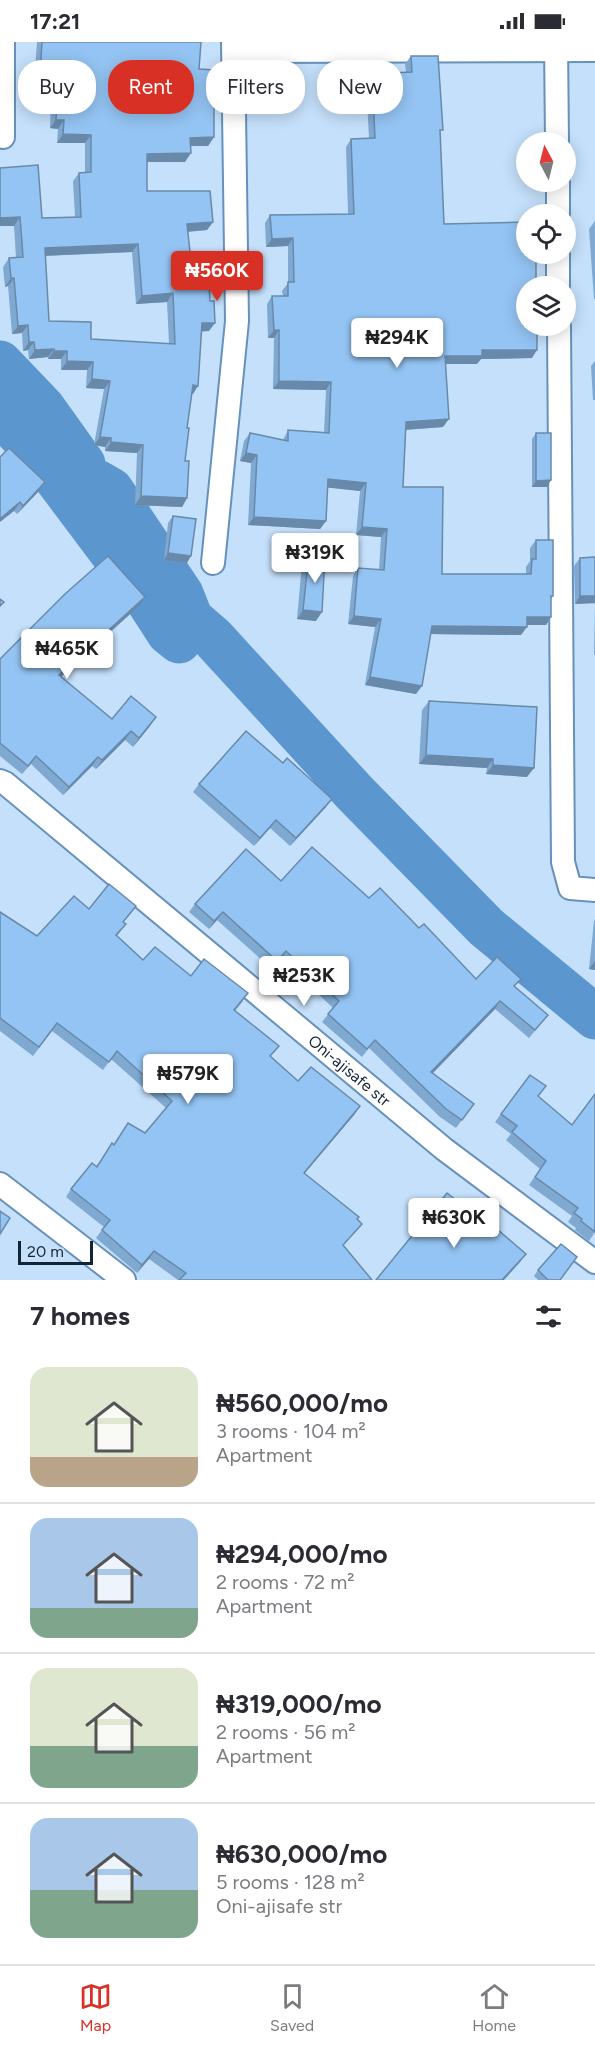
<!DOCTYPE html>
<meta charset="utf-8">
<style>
:root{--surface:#fff;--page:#f7f7f7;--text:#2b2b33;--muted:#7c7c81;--line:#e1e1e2;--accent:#d93025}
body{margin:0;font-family:Figtree,sans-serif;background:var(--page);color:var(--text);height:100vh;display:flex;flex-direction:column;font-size:22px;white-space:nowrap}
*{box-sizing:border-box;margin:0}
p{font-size:20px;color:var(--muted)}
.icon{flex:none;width:33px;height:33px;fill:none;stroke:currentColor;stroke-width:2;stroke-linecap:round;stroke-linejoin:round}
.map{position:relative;height:1238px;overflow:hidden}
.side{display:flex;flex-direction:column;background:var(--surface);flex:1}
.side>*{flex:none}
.hud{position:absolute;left:18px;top:18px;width:560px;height:54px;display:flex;gap:12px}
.needle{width:39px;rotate:353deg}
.controls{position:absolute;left:516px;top:90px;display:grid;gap:12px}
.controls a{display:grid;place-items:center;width:60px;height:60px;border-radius:50%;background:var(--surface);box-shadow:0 3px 15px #0003;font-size:30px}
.scale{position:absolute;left:18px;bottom:15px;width:75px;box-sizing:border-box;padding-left:6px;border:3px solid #132435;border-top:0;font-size:16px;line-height:21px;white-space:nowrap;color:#132435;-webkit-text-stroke:4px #c5e0fb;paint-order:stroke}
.price{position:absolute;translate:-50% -51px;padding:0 14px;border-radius:6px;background:#fff;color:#222;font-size:20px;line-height:39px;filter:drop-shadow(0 2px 3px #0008)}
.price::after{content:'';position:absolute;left:50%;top:36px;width:18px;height:14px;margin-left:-9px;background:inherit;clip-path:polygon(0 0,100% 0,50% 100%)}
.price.active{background:var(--accent);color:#fff}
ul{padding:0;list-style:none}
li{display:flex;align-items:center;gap:18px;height:150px;padding:0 30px}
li+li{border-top:2px solid var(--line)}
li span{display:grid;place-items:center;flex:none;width:168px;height:120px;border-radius:18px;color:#555}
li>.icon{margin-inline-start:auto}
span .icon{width:72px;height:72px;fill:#fffc;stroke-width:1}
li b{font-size:26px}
h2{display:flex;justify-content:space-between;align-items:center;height:72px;padding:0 30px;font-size:26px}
.tag{padding:0 21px;border-radius:24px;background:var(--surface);box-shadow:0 3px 15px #0003;font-size:21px;line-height:54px}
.tag.active{background:var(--accent);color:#fff}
.status{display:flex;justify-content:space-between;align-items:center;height:42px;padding:0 30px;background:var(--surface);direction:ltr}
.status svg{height:16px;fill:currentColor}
.dock{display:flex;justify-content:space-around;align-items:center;height:84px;border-top:2px solid var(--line);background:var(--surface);font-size:16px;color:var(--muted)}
.dock a{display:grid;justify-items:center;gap:3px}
.dock .active{color:var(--accent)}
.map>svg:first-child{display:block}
</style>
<div class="status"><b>17:21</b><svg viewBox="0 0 49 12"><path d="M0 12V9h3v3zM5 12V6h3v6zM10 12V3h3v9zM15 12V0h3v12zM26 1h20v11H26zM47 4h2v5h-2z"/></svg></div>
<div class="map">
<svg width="595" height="1238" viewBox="0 0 595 1238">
<rect width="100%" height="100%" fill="#c5e0fb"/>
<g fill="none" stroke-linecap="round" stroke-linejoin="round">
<g stroke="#5b96cf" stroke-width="45">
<polyline points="0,321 43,366 83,422 82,435 97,440 111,448 181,552 191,577 213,596 354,750 486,885 595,975"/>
<polyline points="0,371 38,412 149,560 169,591 179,599"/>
</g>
<g stroke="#6791ba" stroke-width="26">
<g id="street">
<polyline points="3,0 3,95"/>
<polyline points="556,0 557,100"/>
<polyline points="234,9 595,8"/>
<polyline points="558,140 558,172"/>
<polyline points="558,212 558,244"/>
<polyline points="559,284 563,820 570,846 595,848"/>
<polyline points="213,521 237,279 233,0"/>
<path id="s1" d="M 0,739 L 5,741 L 444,1107 L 595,1220"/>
<polyline points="0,1142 124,1238"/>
</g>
</g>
<use href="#street" stroke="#fff" stroke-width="22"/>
</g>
<g fill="#7fa9d1" fill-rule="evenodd">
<path d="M 37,0 L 201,0 L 199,27 L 214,95 L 208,104 L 190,104 L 185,120 L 147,120 L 147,149 L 213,180 L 207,188 L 188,190 L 191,219 L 209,289 L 202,289 L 193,352 L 192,352 L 187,386 L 185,419 L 187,456 L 182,465 L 135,463 L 137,411 L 105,409 L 105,405 L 94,403 L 104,347 L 86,346 L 87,328 L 61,328 L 61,317 L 48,317 L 48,315 L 29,317 L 28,308 L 23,309 L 22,291 L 12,292 L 8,244 L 5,245 L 3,225 L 9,216 L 16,216 L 14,184 L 0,126 L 42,176 L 75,175 L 73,139 L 79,131 L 85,131 L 85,101 L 57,101 L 58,87 L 50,86 L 51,59 L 33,57 ZM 132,210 L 136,262 L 167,260 L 169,302 L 91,297 L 49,279 L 45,214 Z"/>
<polygon points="411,14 440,92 444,182 532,316 481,317 477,322 446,322 443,385 406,388 403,445 442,532 526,532 526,525 530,519 530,506 536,498 553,554 551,557 551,575 546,583 527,583 521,593 431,592 416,652 365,643 375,585 348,582 353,534 358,526 379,528 381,495 356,493 360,449 327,445 326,479 320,487 248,483 251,421 240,419 244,399 250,391 283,398 288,388 324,390 326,348 273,347 274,296 268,296 267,262 272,254 283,254 282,249 288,241 288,204 266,205 265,181 270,173 348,172 346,105 351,97 369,96 366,40 372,32 406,30 405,22"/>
<polygon points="595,179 595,257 594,257 589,187"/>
<polygon points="595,319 595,358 593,358 591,324"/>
<polygon points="536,391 547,445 532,445 532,397"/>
<polygon points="0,415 39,449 17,472 14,469"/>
<polygon points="173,474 187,521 164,518 168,481"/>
<polygon points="309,512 316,579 297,577 302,521"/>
<polygon points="595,515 595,613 594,613 595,561 575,562 574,524 580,516"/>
<polygon points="139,564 60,635 112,677 150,684 133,705 125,698 96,727 92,724 63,753 31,722 22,732 0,714 0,617"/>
<polygon points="429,659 527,735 486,732 487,726 419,722 422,668"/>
<polygon points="199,742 326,765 290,804 270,786 254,804 193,750"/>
<polygon points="281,839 369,856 419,886 476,937 515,945 548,973 529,996 495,967 433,1031 474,1062 456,1086 440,1075 369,1006 362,1015 322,980 333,966 281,917 272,927 217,878 209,887 189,870 195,862"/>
<polygon points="89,867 130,872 123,880 126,882 117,894 143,918 191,934 243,959 235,969 271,1015 298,1039 360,1064 354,1073 304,1132 357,1177 356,1190 178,1238 149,1217 137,1231 96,1196 104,1185 66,1155 71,1147 96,1124 114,1103 145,1091 166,1066 111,1017 103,1028 52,989 33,1014 0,989 0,870 37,894"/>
<polygon points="595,877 595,928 589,927 594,879"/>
<polygon points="530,1033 595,1190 589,1199 575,1188 576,1186 568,1180 572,1174 529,1143 540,1127 506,1098 511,1092 495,1080"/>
<polygon points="538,1228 561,1238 538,1238 534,1234"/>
</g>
<g fill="#6889aa">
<polygon points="39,49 57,50 51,59 33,57"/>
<polygon points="56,78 64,78 58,87 50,86"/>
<polygon points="63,92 91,93 85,101 57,101"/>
<polygon points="214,95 208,104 185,104 190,96"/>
<polygon points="191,111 185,120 141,120 147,112"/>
<polygon points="20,175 14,184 0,184 0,176"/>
<polygon points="213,180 207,188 181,190 187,182"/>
<polygon points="293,196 288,204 266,205 272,197"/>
<polygon points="138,202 132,210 39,214 45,206"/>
<polygon points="11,236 14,236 8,244 5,245"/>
<polygon points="173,251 167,260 136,262 142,254"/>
<polygon points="202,281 215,281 209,289 196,290"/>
<polygon points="28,283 22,291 12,292 18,284"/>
<polygon points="274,288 279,288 274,296 268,296"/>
<polygon points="29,300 34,300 28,308 23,309"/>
<polygon points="54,307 48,315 29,317 35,308"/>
<polygon points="482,308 537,308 532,316 481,317 477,322 439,322 445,314"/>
<polygon points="54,309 67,309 61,317 48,317"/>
<polygon points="67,319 93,320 87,328 61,328"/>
<polygon points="92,337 110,339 104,347 86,346"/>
<polygon points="279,339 331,340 326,348 273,347"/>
<polygon points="193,343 198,344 193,352 187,352"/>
<polygon points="449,377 443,385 401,388 406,380"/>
<polygon points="100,395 111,396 105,405 94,403"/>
<polygon points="111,400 143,403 137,411 105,409"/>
<polygon points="246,411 257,413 251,421 240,419"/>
<polygon points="328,437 366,441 360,449 322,445"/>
<polygon points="551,438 547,445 532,445 536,439"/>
<polygon points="45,440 39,449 17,472 23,464"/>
<polygon points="141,454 187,456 182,465 135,463"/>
<polygon points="20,460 14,469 0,480 0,477"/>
<polygon points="254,475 326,479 320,487 248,483"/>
<polygon points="362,485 387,487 381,495 356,493"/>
<polygon points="168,511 191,514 187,521 164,518"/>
<polygon points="580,554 595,554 595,561 575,562"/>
<polygon points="145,555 139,564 53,642 59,633"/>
<polygon points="303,568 322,570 316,579 297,577"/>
<polygon points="354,574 381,577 375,585 348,582"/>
<polygon points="527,575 551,575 546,583 521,583"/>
<polygon points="432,584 527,585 521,593 427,592"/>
<polygon points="370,635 422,644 416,652 365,643"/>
<polygon points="156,675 150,684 133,705 139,696"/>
<polygon points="131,689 125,698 96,727 102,718"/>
<polygon points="426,713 493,717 487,726 419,722"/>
<polygon points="98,715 92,724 63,753 69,745"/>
<polygon points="493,723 534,726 527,735 486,732"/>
<polygon points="332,757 326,765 290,804 296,796"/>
<polygon points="276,778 270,786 254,804 260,796"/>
<polygon points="223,870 217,878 209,887 214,879"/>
<polygon points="286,909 281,917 272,927 277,919"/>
<polygon points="595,919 595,928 589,927"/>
<polygon points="500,959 495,967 426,1038 431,1030"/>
<polygon points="360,1064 354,1073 298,1139 304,1131"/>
<polygon points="154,1209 149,1217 137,1231 142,1223"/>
<polygon points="526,1212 520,1220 504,1238 502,1238"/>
</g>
<g fill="#94c4f3" stroke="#6889aa" stroke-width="1.5" fill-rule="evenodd">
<path d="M 42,0 L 201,0 L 199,27 L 214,28 L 214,95 L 190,96 L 191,111 L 147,112 L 147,149 L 210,149 L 213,180 L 187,182 L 191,219 L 208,218 L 210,259 L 214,259 L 215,281 L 202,281 L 198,344 L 193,343 L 187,386 L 189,386 L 185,419 L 189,419 L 187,456 L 141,454 L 143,403 L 111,400 L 111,396 L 100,395 L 110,339 L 92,337 L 93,320 L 67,319 L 67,309 L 54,309 L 54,307 L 35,308 L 34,300 L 29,300 L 28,283 L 18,284 L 14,236 L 11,236 L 9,216 L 23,215 L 20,175 L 0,176 L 0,126 L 38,123 L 42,176 L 81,175 L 79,131 L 91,130 L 91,93 L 63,92 L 64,78 L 56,78 L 57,50 L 39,49 ZM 138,202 L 142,254 L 173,251 L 175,302 L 91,297 L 91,280 L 49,279 L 45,206 Z"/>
<polygon points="411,14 438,14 443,88 440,88 444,182 526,180 526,212 536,212 536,244 526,244 526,284 537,284 537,308 482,308 482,314 445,314 449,377 406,380 403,445 443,445 442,532 531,532 532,517 536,517 536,498 553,498 553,554 551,554 551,575 527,575 527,585 432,584 422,644 370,635 381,577 354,574 358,526 384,528 387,487 362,485 366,441 328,437 326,479 254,475 257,413 246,411 250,391 288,399 288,388 329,391 331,340 279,339 279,288 274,288 272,254 288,254 288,240 294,240 293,196 272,197 270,173 354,172 351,97 375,96 372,32 412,30"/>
<polygon points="536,391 551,391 551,438 536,439"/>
<polygon points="9,406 45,440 23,464 20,460 0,477 0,415"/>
<polygon points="173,474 196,477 191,514 168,511"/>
<polygon points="309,512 325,513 322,570 303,568"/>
<polygon points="108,514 145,555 59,633 112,677 131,654 156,675 139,696 131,689 102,718 98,715 69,745 36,714 28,724 0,701 0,617 65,552"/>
<polygon points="595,515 595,554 580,554 580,516"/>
<polygon points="0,557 4,560 0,564"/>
<polygon points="429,659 537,665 534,726 493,723 493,717 426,713"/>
<polygon points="246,689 283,721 287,716 332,757 296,796 276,778 260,796 199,742"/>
<polygon points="312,805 369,856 380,846 419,886 424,882 476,937 497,915 521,937 514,944 548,973 535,988 500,959 431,1030 474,1062 462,1078 446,1067 375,998 367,1007 328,972 339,959 286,909 277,919 223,870 214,879 195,862 246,807 281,839"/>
<polygon points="109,842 136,864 123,880 126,882 116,893 143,918 155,905 191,934 204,917 248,951 234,968 279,1004 270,1014 298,1039 311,1025 360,1064 304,1131 359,1175 357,1177 362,1182 343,1203 372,1238 179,1238 186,1231 154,1209 142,1223 102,1188 110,1178 71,1147 92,1121 97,1125 112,1101 114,1103 128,1081 145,1091 172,1059 117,1009 109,1020 57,981 39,1005 0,976 0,870 37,894 74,854 89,867"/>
<polygon points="530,1033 546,1044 538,1054 572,1083 595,1052 595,1190 581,1179 582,1177 574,1171 578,1166 535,1135 546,1119 512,1090 517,1084 501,1072"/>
<polygon points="447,1151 474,1172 476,1169 526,1212 502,1238 376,1238"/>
<polygon points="0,1169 10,1176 0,1192"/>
<polygon points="561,1202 577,1215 560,1238 548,1238 538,1228"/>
</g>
<g text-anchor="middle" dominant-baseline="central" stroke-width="4.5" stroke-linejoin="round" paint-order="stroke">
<g font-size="16" fill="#132435" stroke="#c5e0fb">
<text stroke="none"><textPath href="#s1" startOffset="454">Oni-ajisafe str</textPath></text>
</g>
</g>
</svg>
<div class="controls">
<a><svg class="needle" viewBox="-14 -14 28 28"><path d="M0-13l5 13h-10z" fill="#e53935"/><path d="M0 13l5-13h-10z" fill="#7c7c81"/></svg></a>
<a><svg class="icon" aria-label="locate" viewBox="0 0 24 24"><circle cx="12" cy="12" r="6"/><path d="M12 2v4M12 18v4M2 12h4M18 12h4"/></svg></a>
<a><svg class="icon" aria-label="layers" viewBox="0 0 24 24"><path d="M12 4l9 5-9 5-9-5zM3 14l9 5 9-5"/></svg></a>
</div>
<div class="scale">20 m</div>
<b class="price active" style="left:217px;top:260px">₦560K</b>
<b class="price" style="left:397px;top:327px">₦294K</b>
<b class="price" style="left:315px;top:542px">₦319K</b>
<b class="price" style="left:67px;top:638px">₦465K</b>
<b class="price" style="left:304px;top:965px">₦253K</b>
<b class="price" style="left:188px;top:1063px">₦579K</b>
<b class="price" style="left:454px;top:1207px">₦630K</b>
<div class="hud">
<a class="tag">Buy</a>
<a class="tag active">Rent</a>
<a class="tag">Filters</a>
<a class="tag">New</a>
</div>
</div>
<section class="side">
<h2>7 homes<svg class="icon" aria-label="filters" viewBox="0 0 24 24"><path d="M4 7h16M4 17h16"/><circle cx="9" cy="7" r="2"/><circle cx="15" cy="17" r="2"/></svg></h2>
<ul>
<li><span style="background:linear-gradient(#dfe7d0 75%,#b9a48a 0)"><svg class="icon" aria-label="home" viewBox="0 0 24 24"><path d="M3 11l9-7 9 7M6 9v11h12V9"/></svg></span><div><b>₦560,000/mo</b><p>3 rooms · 104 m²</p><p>Apartment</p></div></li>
<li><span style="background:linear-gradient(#a9c7e8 75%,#7fa58c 0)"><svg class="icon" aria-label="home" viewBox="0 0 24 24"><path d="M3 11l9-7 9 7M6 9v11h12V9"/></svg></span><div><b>₦294,000/mo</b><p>2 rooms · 72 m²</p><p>Apartment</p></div></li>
<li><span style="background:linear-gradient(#dfe7d0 65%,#7fa58c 0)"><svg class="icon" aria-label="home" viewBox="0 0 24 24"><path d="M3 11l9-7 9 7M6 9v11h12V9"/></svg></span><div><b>₦319,000/mo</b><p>2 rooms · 56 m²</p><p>Apartment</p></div></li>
<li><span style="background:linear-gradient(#a9c7e8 60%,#7fa58c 0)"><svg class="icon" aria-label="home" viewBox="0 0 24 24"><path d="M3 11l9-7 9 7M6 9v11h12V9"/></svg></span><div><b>₦630,000/mo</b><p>5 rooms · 128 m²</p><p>Oni-ajisafe str</p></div></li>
</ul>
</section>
<nav class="dock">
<a class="active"><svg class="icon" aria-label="map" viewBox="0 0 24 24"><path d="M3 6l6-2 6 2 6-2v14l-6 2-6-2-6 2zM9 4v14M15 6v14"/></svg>Map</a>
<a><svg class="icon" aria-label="saved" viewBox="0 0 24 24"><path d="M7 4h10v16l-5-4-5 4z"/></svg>Saved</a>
<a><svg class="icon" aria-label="home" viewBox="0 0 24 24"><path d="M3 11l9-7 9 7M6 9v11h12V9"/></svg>Home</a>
</nav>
